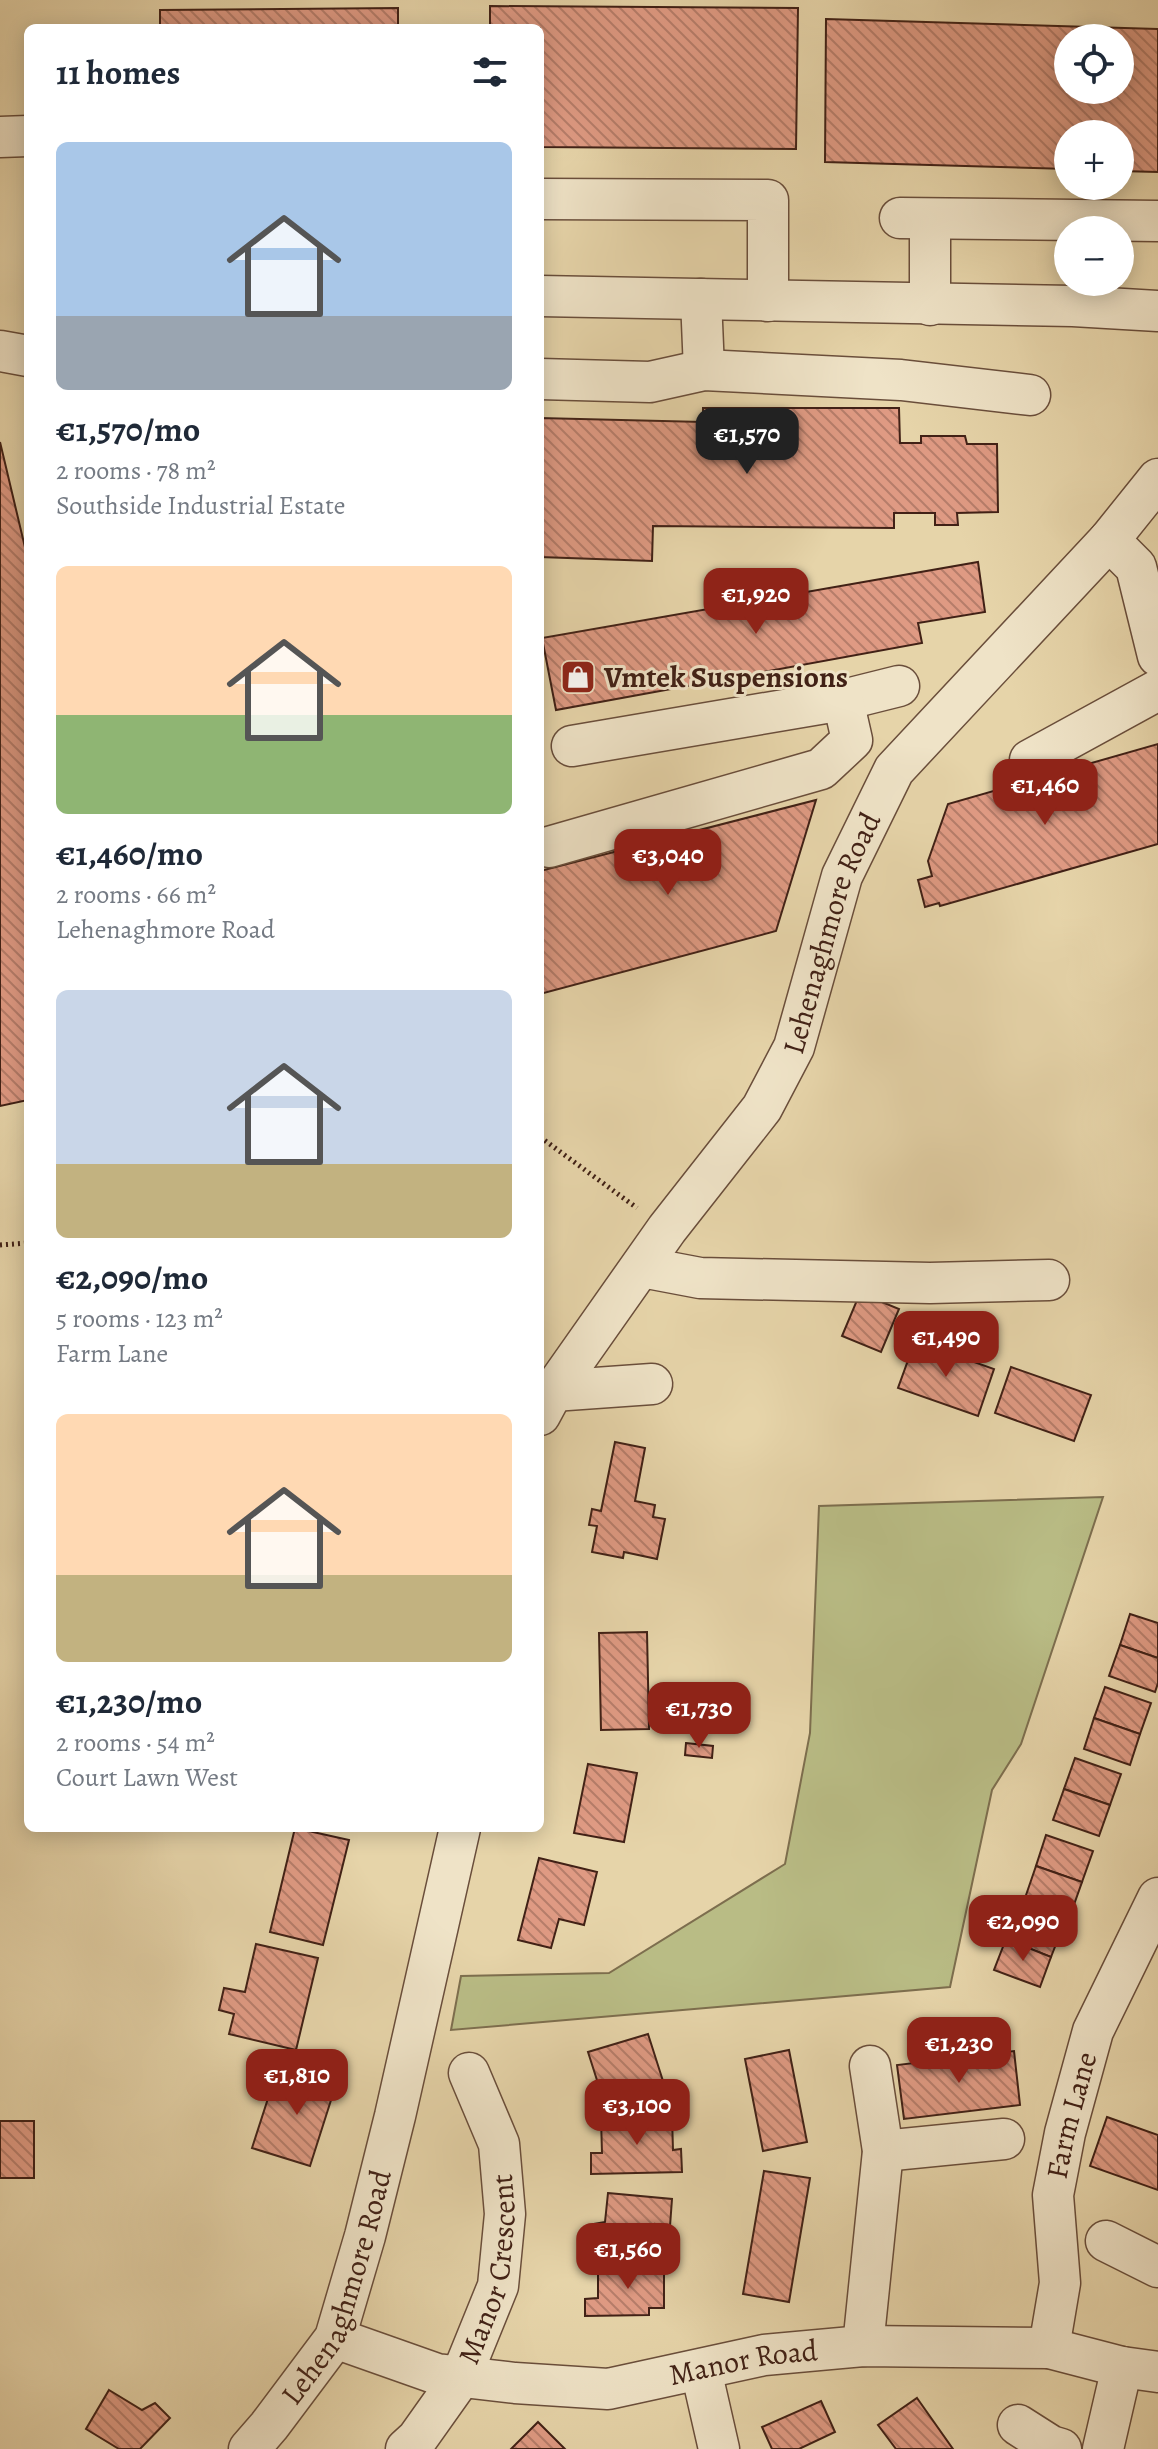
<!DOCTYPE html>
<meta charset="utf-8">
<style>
:root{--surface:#fff;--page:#f6f6f7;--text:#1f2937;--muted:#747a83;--accent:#8f2418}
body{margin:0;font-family:Alegreya,serif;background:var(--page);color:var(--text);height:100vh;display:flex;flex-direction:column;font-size:30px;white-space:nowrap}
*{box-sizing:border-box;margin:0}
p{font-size:26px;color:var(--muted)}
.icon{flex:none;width:44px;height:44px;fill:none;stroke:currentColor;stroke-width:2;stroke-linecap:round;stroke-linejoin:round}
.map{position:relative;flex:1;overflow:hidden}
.panel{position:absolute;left:24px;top:24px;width:520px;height:1808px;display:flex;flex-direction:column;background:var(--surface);border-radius:12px;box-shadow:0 4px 20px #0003}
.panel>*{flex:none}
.buttons{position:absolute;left:1054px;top:24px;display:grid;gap:16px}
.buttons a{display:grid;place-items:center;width:80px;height:80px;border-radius:50%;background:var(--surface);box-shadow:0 4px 20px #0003;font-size:40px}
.price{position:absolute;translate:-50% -68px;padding:0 18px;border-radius:16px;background:var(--accent);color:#fff;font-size:26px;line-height:52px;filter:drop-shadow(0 2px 4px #0008)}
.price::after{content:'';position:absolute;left:50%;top:48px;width:24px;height:18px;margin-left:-12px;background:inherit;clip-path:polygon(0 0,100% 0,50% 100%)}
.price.current{background:#222;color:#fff}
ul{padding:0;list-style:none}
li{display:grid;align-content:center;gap:16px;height:424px;padding:0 32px}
li span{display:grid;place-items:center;height:248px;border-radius:12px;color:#555}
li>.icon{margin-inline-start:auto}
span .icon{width:144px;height:144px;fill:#fffc;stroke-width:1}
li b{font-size:34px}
h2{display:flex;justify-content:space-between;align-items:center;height:96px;padding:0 32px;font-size:34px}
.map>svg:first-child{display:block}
</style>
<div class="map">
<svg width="1158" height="2449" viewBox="0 0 1158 2449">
<defs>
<pattern id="building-back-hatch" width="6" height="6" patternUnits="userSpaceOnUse" patternTransform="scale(2)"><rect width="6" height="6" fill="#df9a83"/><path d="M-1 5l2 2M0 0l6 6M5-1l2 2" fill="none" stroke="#b67d6a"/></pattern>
</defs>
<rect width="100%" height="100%" fill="#e6d4a9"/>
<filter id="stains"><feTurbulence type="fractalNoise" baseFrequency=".0025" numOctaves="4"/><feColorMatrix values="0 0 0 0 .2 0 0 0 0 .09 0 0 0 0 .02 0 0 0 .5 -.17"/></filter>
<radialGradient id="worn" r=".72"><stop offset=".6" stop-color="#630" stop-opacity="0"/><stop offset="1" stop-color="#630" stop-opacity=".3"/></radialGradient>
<polygon fill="#b9bc85" stroke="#7d6e4e" stroke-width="2" points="1103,1497 1021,1744 992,1790 950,1987 451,2030 461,1976 609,1973 785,1864 810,1733 819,1506"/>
<g fill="url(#building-back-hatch)" stroke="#412116" stroke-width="2" fill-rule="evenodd">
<polygon points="490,6 798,8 796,149 540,147 540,28 490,28"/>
<polygon points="398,8 398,28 160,28 160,10"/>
<path d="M 826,19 L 1158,29 L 1158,172 L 1120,171 L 1120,134 L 1068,134 L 1068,169 L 825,162 ZM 1068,38 L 1120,38 L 1120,90 L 1068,90 Z"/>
<polygon points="703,408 899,408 900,443 921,443 921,436 965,436 967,444 997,444 998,512 957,513 958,525 935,525 935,513 894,513 894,528 653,526 652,561 540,557 540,418 703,422"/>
<polygon points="0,442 28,560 28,1100 0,1106"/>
<polygon points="978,562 985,612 918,623 922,643 556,710 542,638"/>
<polygon points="1158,744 1158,844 940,906 939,903 925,907 918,880 932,876 928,861 948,804"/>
<polygon points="816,800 776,931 540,994 540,871"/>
<polygon points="860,1293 899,1309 881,1352 842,1336"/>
<polygon points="915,1341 994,1369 978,1416 898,1388"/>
<polygon points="1011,1367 1091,1395 1074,1441 995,1413"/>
<polygon points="615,1442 645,1448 635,1501 655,1505 653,1517 665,1519 657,1559 624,1552 623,1558 592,1552 597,1526 589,1525 592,1509 601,1511"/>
<polygon points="1130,1614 1158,1623 1158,1658 1120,1645"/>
<polygon points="647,1632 649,1729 601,1730 599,1633"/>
<polygon points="1120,1645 1158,1658 1158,1683 1155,1692 1109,1676"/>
<polygon points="1105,1687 1151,1703 1140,1734 1094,1718"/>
<polygon points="1094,1718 1140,1734 1130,1765 1084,1749"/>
<polygon points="686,1743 713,1746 712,1758 685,1755"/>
<polygon points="1075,1758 1121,1774 1110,1805 1064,1789"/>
<polygon points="588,1764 637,1773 624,1842 574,1833"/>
<polygon points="1064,1789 1110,1805 1099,1836 1053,1820"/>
<polygon points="295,1828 349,1840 323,1945 270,1932"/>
<polygon points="1046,1835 1093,1851 1082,1882 1036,1866"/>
<polygon points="539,1858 597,1872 584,1925 559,1919 551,1948 518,1940"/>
<polygon points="1036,1866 1082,1882 1071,1913 1025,1898"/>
<polygon points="1017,1908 1063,1926 1051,1957 1006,1939"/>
<polygon points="1006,1939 1051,1957 1040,1987 994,1970"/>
<polygon points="256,1944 318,1958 296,2050 229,2034 234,2014 219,2010 224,1988 245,1992"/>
<polygon points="648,2034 663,2081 603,2099 588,2052"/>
<polygon points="789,2050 807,2142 763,2151 745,2059"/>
<polygon points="1014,2051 1020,2105 904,2119 897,2065"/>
<polygon points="312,2063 340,2072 310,2166 252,2148 273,2083 302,2092"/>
<polygon points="672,2117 673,2150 681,2149 682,2172 591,2174 591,2153 602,2153 601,2119"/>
<polygon points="1107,2117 1158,2135 1158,2190 1090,2166"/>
<rect x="0" y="2121" width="34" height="57"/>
<polygon points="764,2171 810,2178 789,2302 743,2294"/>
<polygon points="608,2193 672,2199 670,2226 655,2224 653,2245 592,2240 593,2224 605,2222"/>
<polygon points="664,2266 664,2308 649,2308 649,2315 585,2316 585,2299 598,2298 598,2267"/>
<polygon points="109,2390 142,2410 155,2403 170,2418 140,2449 119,2449 86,2429"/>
<polygon points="917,2398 953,2449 896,2449 878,2425"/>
<polygon points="821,2401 835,2432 799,2449 772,2449 762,2427"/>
<polygon points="538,2422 565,2449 511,2449"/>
</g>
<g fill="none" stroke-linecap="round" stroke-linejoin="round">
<g stroke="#6a4e3b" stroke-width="43">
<g id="minor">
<polyline points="0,137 28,136"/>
<polyline points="540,199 768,200 768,301"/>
<polyline points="900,218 1158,221"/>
<polyline points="540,296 1073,306 1158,311"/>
<polyline points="701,299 704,370"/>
<polyline points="930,305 930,219"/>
<polyline points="0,351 28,356"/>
<polyline points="540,379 650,382 704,370 901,380 1030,395"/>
<polyline points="1109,540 1136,567 1158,656"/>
<polyline points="572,746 843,700 899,686"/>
<polyline points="1030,760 1158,690"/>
<polyline points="549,847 821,769 852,740 843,700"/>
<polyline points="642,1267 700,1278 930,1283 1049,1280"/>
<polyline points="553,1391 652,1384"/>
<path id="s1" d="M 540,1415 L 553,1391 L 667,1229 L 762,1108 L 794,1047 L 842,876 L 894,770 L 1109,540 L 1158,479"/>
<polyline points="883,2151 1004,2139"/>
<polyline points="1106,2241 1158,2267"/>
<path id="s2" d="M 335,2338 L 437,2374 L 515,2383 L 608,2389 L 764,2355 L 863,2346 L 1049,2348 L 1122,2367 L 1158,2372"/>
<polyline points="863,2346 883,2151 870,2066"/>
<path id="s3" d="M 1049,2348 L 1060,2283 L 1053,2195 L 1065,2133 L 1093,2031 L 1158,1898"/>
<polyline points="701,2370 719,2449"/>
<polyline points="1018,2425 1051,2446 1061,2449"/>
<path id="s4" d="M 249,2449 L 269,2426 L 335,2338 L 365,2236 L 395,2116 L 460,1828"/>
<path id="s5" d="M 406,2449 L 417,2439 L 461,2377 L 498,2286 L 505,2214 L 499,2144 L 469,2073"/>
<polyline points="1103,2449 1122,2367"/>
</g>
</g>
<g stroke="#412116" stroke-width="5" stroke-dasharray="2 4" stroke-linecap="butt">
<polyline points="540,1137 637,1208"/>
<polyline points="0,1245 28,1243"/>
</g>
<use href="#minor" stroke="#efe3c7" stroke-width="40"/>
</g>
<defs>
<g id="shop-square" transform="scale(1.8)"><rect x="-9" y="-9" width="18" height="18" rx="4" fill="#8f2418" stroke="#efe3c7"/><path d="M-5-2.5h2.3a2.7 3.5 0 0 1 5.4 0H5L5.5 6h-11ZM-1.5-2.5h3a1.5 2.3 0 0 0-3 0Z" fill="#fff"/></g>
</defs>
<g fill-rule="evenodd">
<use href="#shop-square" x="578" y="677"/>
</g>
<g text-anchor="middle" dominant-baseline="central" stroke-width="6" stroke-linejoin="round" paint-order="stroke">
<g font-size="30" font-weight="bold" fill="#412116" stroke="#efe3c7" text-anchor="start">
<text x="604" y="677">Vmtek Suspensions</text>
</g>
<g font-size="30" fill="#412116" stroke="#efe3c7">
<text stroke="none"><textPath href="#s1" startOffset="568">Lehenaghmore Road</textPath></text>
<text stroke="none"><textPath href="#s3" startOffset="236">Farm Lane</textPath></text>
<text stroke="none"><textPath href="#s5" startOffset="204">Manor Crescent</textPath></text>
<text stroke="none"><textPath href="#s4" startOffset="188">Lehenaghmore Road</textPath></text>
<text stroke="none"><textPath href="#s2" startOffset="418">Manor Road</textPath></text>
</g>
</g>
<rect width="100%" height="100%" filter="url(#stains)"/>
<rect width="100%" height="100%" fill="url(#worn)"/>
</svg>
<div class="buttons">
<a><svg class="icon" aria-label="locate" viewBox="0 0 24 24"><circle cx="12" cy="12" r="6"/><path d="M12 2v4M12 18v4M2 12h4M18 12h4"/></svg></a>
<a>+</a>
<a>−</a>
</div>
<b class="price current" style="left:747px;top:476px">€1,570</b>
<b class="price" style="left:756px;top:636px">€1,920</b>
<b class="price" style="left:1045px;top:827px">€1,460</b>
<b class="price" style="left:668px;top:897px">€3,040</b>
<b class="price" style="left:946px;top:1379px">€1,490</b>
<b class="price" style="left:699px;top:1750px">€1,730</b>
<b class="price" style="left:1023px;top:1963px">€2,090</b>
<b class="price" style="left:959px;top:2085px">€1,230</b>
<b class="price" style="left:297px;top:2117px">€1,810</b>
<b class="price" style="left:637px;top:2147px">€3,100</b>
<b class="price" style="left:628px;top:2291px">€1,560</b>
<section class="panel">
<h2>11 homes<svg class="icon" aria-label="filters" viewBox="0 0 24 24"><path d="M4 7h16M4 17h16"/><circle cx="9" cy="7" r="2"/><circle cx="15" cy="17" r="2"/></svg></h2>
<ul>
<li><span style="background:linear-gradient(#a9c7e8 70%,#9aa5b1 0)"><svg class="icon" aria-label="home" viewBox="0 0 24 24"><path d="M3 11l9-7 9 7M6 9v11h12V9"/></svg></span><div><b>€1,570/mo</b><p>2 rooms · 78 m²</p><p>Southside Industrial Estate</p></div></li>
<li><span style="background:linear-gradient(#ffd9b3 60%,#8fb573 0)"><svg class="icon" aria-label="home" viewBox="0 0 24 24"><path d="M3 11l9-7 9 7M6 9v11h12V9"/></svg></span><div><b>€1,460/mo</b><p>2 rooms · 66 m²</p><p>Lehenaghmore Road</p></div></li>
<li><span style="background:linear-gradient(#c9d6e8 70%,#c2b280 0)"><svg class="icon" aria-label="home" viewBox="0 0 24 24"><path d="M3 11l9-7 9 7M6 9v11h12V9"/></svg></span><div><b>€2,090/mo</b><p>5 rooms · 123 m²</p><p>Farm Lane</p></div></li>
<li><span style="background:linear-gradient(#ffd9b3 65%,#c2b280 0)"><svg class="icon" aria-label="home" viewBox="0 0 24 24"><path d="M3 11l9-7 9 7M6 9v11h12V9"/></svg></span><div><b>€1,230/mo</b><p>2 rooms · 54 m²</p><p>Court Lawn West</p></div></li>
</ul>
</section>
</div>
